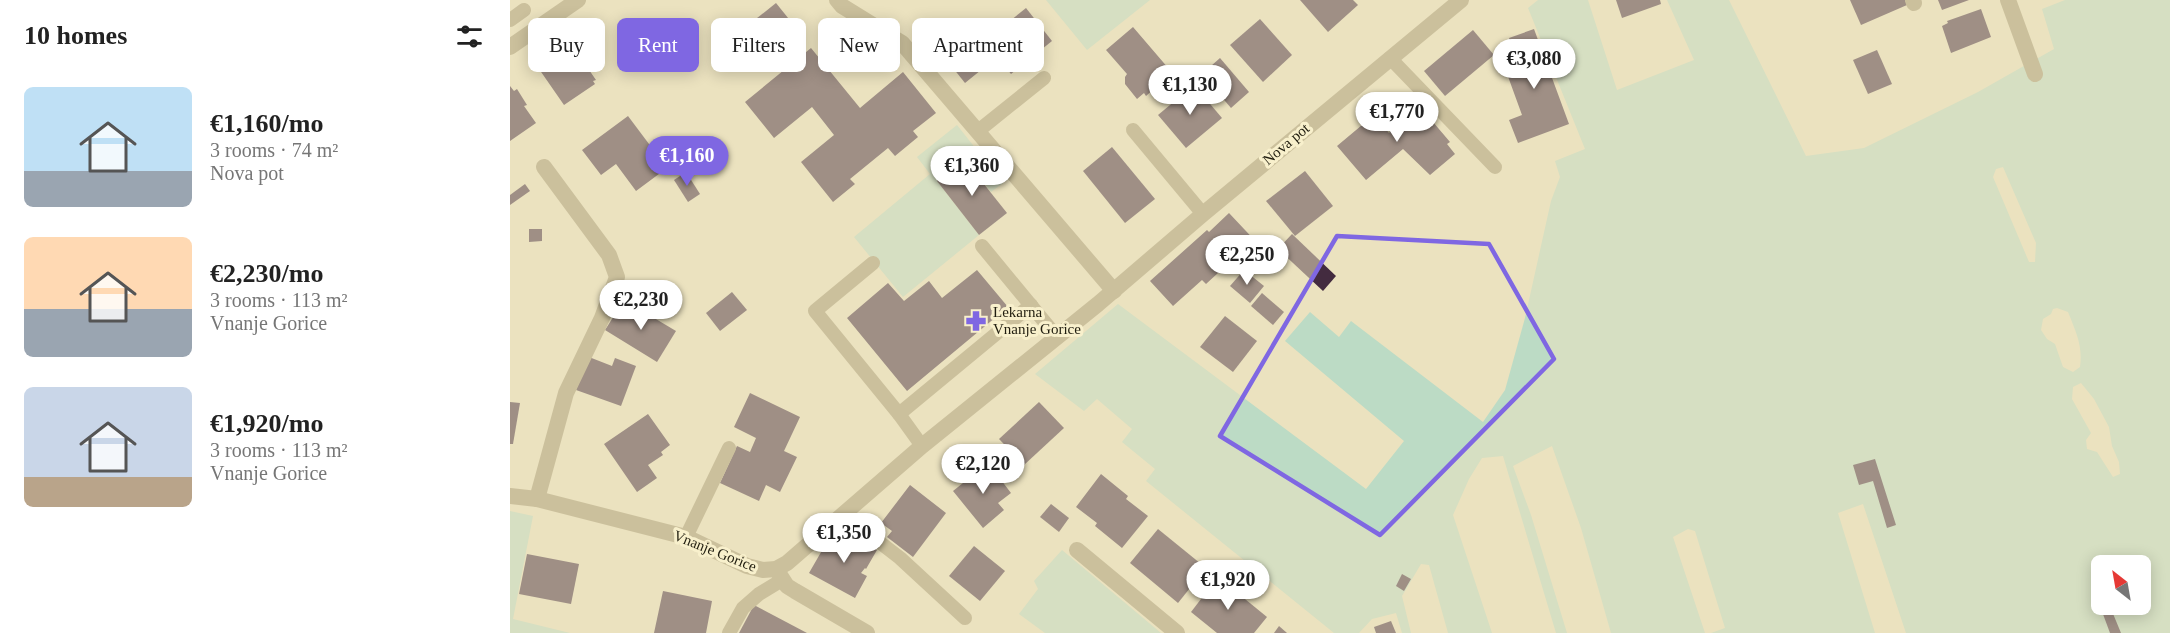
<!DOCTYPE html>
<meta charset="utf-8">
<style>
:root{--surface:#fff;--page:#f6f6f6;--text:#222;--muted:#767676;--accent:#7f67e2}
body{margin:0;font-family:"Times New Roman",serif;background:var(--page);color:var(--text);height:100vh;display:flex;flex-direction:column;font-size:22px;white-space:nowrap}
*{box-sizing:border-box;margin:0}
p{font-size:20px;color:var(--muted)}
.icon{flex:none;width:33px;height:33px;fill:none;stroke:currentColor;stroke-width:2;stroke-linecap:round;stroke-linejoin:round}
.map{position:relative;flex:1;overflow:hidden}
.sheet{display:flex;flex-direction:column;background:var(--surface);width:510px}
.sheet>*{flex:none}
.top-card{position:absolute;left:18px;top:18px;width:570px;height:54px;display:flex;gap:12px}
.needle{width:39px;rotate:329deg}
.fabs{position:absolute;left:1581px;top:555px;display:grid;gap:12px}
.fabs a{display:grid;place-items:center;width:60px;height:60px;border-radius:9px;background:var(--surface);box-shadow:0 3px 15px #0003;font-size:30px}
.price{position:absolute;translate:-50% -51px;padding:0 14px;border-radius:21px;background:#fff;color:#222;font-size:20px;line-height:39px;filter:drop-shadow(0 2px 3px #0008)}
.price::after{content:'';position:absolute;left:50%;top:36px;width:18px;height:14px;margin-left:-9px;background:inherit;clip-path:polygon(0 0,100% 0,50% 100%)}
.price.on{background:var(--accent);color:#fff}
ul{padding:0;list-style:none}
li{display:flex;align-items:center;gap:18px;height:150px;padding:0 24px}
li span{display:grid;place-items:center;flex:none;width:168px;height:120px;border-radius:9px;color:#555}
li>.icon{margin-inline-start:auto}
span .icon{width:72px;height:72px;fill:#fffc;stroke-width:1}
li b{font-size:26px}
h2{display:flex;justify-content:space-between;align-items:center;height:72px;padding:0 24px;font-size:26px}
.chip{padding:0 21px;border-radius:9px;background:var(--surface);box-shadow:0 3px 15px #0003;font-size:21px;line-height:54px}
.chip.on{background:var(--accent);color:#fff}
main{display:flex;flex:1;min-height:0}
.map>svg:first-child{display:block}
</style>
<main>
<section class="sheet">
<h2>10 homes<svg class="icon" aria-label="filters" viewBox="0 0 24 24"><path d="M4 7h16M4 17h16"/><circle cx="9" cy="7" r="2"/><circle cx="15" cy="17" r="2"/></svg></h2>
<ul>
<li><span style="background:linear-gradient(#bfe0f5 70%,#9aa5b1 0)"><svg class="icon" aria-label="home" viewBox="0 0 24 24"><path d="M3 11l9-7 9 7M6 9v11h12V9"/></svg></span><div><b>€1,160/mo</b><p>3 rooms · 74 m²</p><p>Nova pot</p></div></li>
<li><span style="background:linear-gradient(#ffd9b3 60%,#9aa5b1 0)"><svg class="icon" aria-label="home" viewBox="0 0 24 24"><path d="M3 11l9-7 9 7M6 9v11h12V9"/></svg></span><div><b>€2,230/mo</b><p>3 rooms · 113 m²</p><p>Vnanje Gorice</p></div></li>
<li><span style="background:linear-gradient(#c9d6e8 75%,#b9a48a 0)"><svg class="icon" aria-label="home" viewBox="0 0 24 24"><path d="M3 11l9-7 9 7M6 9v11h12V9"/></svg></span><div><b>€1,920/mo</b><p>3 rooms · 113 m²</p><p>Vnanje Gorice</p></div></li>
</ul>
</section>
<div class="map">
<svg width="1660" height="633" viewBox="0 0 1660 633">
<rect width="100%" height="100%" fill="#ebe2bf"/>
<g fill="#bcdbc5" fill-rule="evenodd">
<polygon points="536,0 640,0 577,50"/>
<path d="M 1028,0 L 1078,0 L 1107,90 L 1184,60 L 1157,0 L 1219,0 L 1296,156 L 1354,148 L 1468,92 L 1544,49 L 1532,9 L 1555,0 L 1660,0 L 1660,633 L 1396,633 L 1353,504 L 1328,513 L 1365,633 L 1201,633 L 1215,628 L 1185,531 L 1178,529 L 1163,537 L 1195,633 L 1101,633 L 1071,528 L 1042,446 L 1003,466 L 1021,515 L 1057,633 L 1046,633 L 993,456 L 972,458 L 959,479 L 943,515 L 982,633 L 938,633 L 919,565 L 911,564 L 892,596 L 901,633 L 892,633 L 886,613 L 862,619 L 849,633 L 824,633 L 636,481 L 645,469 L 612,442 L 622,429 L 587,399 L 574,411 L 525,374 L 608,304 L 856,489 L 894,441 L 775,341 L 800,312 L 829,337 L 841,321 L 973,422 L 995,390 L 1015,318 L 1041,201 L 1050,177 L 1045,161 L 1075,149 L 1018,8 ZM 1493,167 L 1526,243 L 1525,262 L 1519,262 L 1483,177 L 1486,169 ZM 1547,308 L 1558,312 C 1566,332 1573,346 1570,367 L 1563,372 L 1553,367 L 1545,344 L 1537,339 L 1531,330 L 1533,319 L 1541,314 L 1543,309 ZM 1571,383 L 1584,399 L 1599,427 L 1602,446 L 1609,462 L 1610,474 L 1603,477 L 1587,452 L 1577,449 L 1576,440 L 1581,433 L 1562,399 L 1563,387 ZM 1592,566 L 1630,566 L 1630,604 L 1592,604 Z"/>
<polygon points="447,125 493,183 481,192 454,159 427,181 469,235 393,297 344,237 420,174 407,157"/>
<polygon points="0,511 23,516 3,619 60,633 0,633"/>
<polygon points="552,550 651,633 535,633 509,614 528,589 524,581"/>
</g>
<g fill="#432b3f">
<polygon points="790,0 843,0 848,5 818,32"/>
<polygon points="1106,0 1150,0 1151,4 1112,18"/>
<polygon points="1340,0 1395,0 1397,5 1351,25"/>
<polygon points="1428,0 1459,0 1432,10"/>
<polygon points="266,3 295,39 256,70 227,34"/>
<polygon points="516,8 542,41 501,74 475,41"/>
<polygon points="1471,9 1481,37 1441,53 1432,26 1438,23 1437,21"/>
<polygon points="750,19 782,55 753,82 720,45"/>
<polygon points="623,27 659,69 663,65 676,80 655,98 646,87 636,96 634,93 627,99 615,84 615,77 617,74 596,50"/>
<polygon points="1024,29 1059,124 1008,143 999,120 1012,115 996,71 1009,66 999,38"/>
<polygon points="963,30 984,55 935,96 914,71"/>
<polygon points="51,35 63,53 66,51 86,80 83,81 85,84 54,105 20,56"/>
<polygon points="461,46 476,66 455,83 439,63"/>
<polygon points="301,48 350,108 393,72 426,113 403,131 408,137 385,156 378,148 340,179 345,184 323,202 291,162 324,135 302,107 264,138 235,102"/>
<polygon points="1367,50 1382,84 1358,94 1343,60"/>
<polygon points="710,58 739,92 721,108 692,74"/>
<polygon points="684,85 712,118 676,148 648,115"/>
<polygon points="0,86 4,91 7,89 17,105 14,106 26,123 0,141"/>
<polygon points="906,102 940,142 937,144 945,154 920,175 893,149 856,180 827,146 864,115 879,133 881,131 877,126"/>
<polygon points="118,116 157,168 126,191 106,164 91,175 72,150"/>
<polygon points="602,147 645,199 615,223 573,171"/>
<polygon points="454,159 497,213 469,235 427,181"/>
<polygon points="795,171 823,206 785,236 756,201"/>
<polygon points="176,172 190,194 178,202 164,180"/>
<polygon points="15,184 20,191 0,205 0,195"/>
<polygon points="719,213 751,247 726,269 720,262 696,284 692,280 663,306 640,281 697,230 699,232"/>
<polygon points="19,229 32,229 32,241 19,242"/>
<polygon points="782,234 826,276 813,291 768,249"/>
<polygon points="467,270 498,307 397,391 337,318 378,283 394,301 419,281 432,298"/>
<polygon points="734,270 754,286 740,303 720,286"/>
<polygon points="222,292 237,310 210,331 196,313"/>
<polygon points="752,293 774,312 763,325 741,306"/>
<polygon points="114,300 166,331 147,362 95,330"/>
<polygon points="715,316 747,341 723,372 690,347"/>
<polygon points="79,357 102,366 105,358 126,366 111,406 66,390"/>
<polygon points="240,393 290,417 274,451 287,457 270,492 256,485 249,501 210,483 227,446 240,452 246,438 224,427"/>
<polygon points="0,402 10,403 3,444 0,444"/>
<polygon points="529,402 554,428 514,465 489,439"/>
<polygon points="138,414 160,445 151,452 153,455 138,465 147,478 127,492 94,444"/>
<polygon points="1365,459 1386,525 1377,528 1363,481 1349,485 1343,465"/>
<polygon points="478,463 501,493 488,503 494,510 473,528 443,491"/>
<polygon points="591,474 618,496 616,499 638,516 612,548 585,526 587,523 566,507"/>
<polygon points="400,485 436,513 403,557 377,537 382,531 371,523"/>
<polygon points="541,504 559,518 549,532 530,517"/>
<polygon points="648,529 696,568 668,603 620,563"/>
<polygon points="330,530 367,550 356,569 355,568 351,573 357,576 345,598 299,573 314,547 319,550"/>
<polygon points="464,546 495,571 470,601 439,576"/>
<polygon points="17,554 69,564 61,604 9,594"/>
<polygon points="892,574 901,579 894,591 886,586"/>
<polygon points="708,577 757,617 744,633 707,633 681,612"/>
<polygon points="153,591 202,601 196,633 144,633"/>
<polygon points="1592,596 1592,604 1599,604 1611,633 1600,633 1587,598"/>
<polygon points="244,605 297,633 229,633"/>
<polygon points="881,621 886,633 866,633 864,627"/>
<polygon points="769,626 777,633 764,633"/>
</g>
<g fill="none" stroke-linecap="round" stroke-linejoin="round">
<g stroke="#a59872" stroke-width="14">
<polyline points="0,20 14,10"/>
<polyline points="880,58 985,167"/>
<polyline points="623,130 693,214"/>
<polyline points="468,131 534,78"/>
<polyline points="472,246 547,337"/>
<polyline points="363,263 305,311 389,414 412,446"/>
<polyline points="389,414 521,305"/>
<polyline points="333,514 390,558 455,618"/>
<polyline points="176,537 219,448"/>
<polyline points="219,633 233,608 249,594 272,580"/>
</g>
<g stroke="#a59872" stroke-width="16">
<polyline points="327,0 332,6 392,43 604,291"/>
<polyline points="1403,0 1404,3"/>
<polyline points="1498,0 1525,74"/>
<polyline points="0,47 68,0"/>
<polyline points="27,499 56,393 92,318 107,277 99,255 34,167"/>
<polyline points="567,550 667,633"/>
<polyline points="266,569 277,586 285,591 357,633"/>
</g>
<polyline stroke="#a59872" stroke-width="16" points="0,496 27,499 176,537 237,566 253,570 266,569 277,563 412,446 588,304 693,214 951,0"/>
</g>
<path d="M0 0H1660V633H0ZM 827,236 L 979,244 L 1044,359 L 870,535 L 710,436 Z" fill="#ebe2bf" fill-opacity=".55" fill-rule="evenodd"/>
<path fill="none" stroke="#7f67e2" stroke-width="4.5" stroke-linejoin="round" d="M 827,236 L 979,244 L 1044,359 L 870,535 L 710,436 Z"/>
<defs>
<g id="pharmacy-bare" transform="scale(1.62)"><path d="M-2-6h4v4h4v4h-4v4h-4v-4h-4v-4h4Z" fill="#7f67e2" stroke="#f8f0cc" stroke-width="2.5" paint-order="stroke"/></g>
</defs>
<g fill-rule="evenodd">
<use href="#pharmacy-bare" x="466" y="321"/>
</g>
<g text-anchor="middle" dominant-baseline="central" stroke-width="6" stroke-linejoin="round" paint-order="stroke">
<g font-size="15" fill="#201d0f" stroke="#f8f0cc">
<text transform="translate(776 144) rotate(-40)">Nova pot</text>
<text transform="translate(205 551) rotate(22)">Vnanje Gorice</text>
</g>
<g font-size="15" fill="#201d0f" stroke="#f8f0cc" text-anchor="start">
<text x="483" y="312">Lekarna<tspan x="483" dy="17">Vnanje Gorice</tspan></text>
</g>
</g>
</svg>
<div class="fabs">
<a><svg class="needle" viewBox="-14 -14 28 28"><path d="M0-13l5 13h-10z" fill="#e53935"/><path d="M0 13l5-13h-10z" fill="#767676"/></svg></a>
</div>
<b class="price" style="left:1024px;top:90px">€3,080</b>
<b class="price" style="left:680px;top:116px">€1,130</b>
<b class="price" style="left:887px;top:143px">€1,770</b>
<b class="price on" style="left:177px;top:187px">€1,160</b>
<b class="price" style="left:462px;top:197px">€1,360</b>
<b class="price" style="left:737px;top:286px">€2,250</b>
<b class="price" style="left:131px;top:331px">€2,230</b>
<b class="price" style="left:473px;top:495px">€2,120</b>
<b class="price" style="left:334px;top:564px">€1,350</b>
<b class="price" style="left:718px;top:611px">€1,920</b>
<div class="top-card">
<a class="chip">Buy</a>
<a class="chip on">Rent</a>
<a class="chip">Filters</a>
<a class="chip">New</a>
<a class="chip">Apartment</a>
</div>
</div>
</main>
